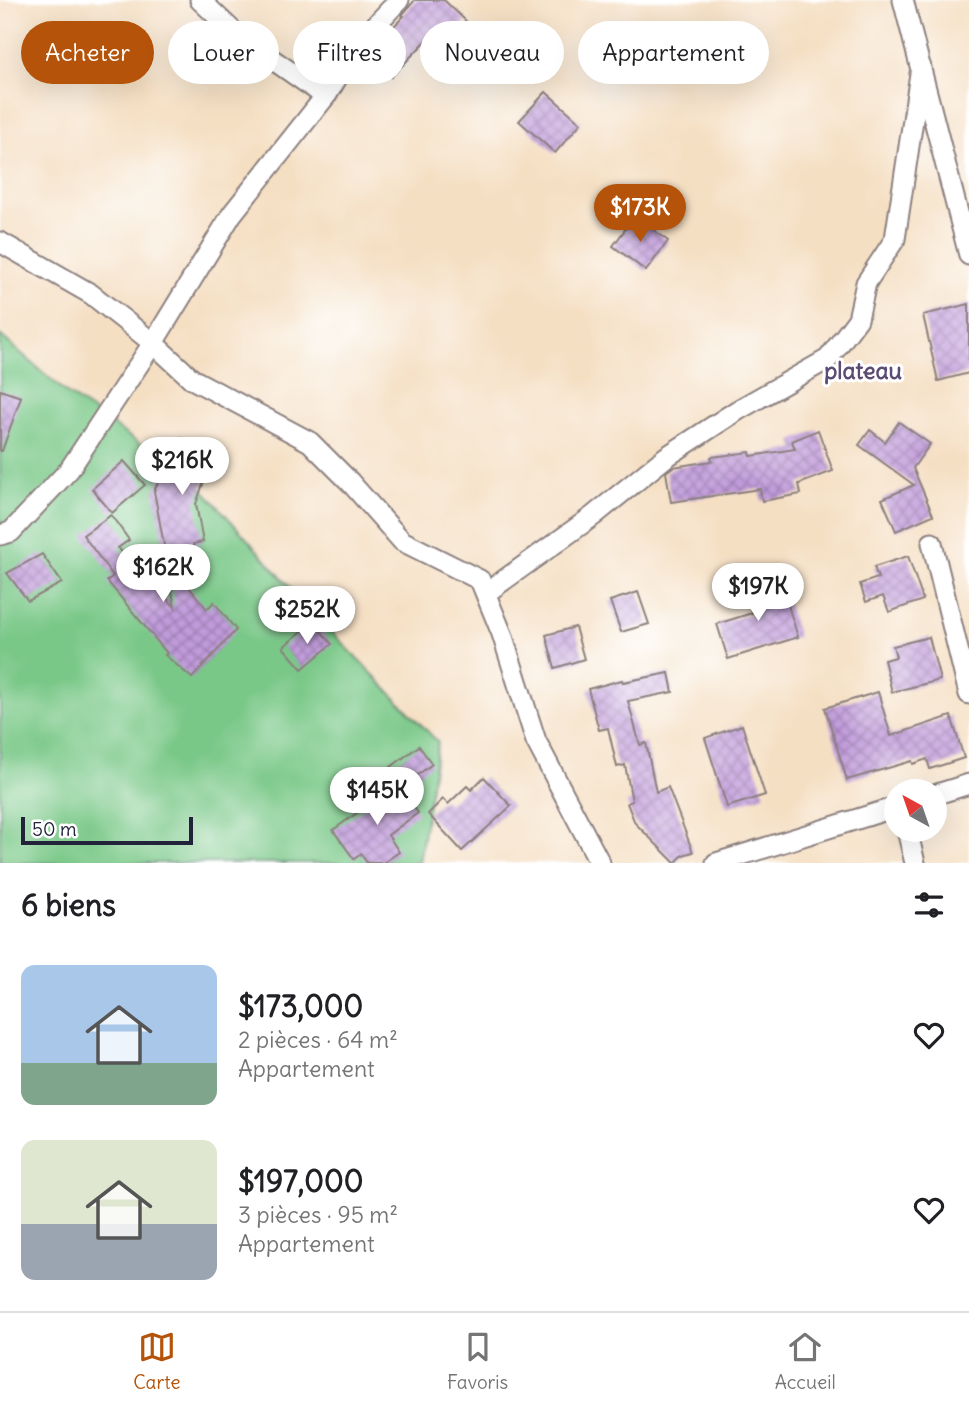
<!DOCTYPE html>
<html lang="fr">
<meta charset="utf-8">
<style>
:root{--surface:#fff;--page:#f6f6f6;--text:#202124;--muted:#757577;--line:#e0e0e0;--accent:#b45309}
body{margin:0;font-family:Delius,sans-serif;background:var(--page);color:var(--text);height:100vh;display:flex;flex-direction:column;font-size:26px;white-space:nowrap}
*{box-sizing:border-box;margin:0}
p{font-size:23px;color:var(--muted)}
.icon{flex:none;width:38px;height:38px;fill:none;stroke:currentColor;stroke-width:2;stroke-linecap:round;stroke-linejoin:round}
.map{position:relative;height:863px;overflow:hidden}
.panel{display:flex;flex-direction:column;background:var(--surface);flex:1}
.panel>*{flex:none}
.banner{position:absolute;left:21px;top:21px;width:928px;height:63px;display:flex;gap:14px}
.needle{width:46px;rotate:320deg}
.controls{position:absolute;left:884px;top:779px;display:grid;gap:14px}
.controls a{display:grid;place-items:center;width:63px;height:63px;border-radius:50%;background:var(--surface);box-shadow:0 7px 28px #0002;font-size:35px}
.scale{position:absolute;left:21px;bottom:18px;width:172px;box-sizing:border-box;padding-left:7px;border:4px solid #22223b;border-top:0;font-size:19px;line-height:24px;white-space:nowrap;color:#22223b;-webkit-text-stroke:5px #fff;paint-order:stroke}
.price{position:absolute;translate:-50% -60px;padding:0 16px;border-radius:24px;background:#fff;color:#222;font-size:23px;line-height:46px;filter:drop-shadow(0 2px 4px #0008)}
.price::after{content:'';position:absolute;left:50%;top:42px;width:21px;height:16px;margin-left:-10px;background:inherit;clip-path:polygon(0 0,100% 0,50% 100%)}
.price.selected{background:var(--accent);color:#fff}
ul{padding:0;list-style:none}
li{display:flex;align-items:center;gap:21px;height:175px;padding:0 21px}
li span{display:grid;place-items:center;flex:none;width:196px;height:140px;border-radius:14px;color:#555}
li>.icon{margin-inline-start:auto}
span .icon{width:84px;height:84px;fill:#fffc;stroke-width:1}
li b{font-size:30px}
h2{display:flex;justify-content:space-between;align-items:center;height:84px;padding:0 21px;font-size:30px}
.chip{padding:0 24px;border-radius:32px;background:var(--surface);box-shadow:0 7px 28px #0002;font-size:24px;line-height:63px}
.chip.selected{background:var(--accent);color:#fff}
.tab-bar{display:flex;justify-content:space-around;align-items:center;height:98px;border-top:2px solid var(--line);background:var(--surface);font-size:19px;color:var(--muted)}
.tab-bar a{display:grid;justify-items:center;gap:4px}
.tab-bar .selected{color:var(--accent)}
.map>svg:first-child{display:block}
</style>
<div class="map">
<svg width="969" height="863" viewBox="0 0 969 863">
<defs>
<pattern id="building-cross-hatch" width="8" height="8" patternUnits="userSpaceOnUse" patternTransform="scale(1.75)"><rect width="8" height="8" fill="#c19bda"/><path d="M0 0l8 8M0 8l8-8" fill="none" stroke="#9c7eb2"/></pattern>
</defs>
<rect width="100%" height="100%" fill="#fff"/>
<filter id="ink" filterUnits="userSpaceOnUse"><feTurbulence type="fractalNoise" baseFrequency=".0143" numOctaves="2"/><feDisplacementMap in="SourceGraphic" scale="14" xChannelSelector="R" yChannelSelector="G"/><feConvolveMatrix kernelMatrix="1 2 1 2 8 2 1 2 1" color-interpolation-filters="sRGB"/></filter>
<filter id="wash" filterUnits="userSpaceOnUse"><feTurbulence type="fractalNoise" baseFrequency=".00686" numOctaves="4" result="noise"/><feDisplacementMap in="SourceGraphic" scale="28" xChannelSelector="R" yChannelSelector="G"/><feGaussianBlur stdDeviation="1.57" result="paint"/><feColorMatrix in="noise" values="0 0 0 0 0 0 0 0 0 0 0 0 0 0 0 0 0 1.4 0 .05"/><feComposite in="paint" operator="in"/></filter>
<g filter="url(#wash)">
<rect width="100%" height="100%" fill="#f5dfc3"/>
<polygon fill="#79c887" stroke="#4e7561" stroke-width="2" points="0,335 68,394 199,485 307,606 438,742 419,863 0,863"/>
<g id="blocks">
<g fill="url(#building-cross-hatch)">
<polygon points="415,0 444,0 466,21 440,50 428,39 391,77 367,53 404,16 402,15"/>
<polygon points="546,92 581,123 555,153 519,121"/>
<polygon points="635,216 668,241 646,271 613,246"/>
<polygon points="969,304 969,373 938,381 923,315"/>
<polygon points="0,390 21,397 2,451 0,451"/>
<polygon points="899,422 930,444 913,468 933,515 896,531 882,499 914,485 859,445 870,430 885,442"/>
<polygon points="818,430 833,471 799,484 801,494 762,501 760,489 671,502 666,472 673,467 712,461 711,457 750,452 751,456 795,449 792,441"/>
<polygon points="181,438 214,453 196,504 203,542 193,544 194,551 166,556 154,491"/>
<polygon points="124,461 145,485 112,513 92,489"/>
<polygon points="111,515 129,540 118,548 175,607 166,559 207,609 214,602 236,630 192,678 165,655 167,653 107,581 113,576 83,535"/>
<polygon points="42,554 62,583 28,601 7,573"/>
<polygon points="908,556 923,600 889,612 883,596 866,602 860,584 878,578 874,567"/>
<polygon points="768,577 777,605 787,602 798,637 728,659 717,624 752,613 744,585"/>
<polygon points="638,592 649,624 621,632 610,601"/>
<polygon points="313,622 332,644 302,669 283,647"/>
<polygon points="575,627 584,659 555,668 546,635"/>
<polygon points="929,637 940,680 892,692 884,660 896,657 893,646"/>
<polygon points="669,673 673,692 628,701 640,745 646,743 656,792 668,787 693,852 683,855 675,863 635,823 627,803 632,801 625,765 617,767 608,728 599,730 588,689 622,680 623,682"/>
<polygon points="878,692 891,736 951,716 964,758 930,769 927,759 913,764 912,761 847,780 825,708"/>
<polygon points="742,725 765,795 727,807 705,738"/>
<polygon points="419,746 432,764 404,785 391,767"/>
<polygon points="484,777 511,806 462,851 428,814 443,799 448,804 467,786 471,790"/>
<polygon points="398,784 418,813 388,835 399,852 383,863 367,863 361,854 354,859 333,830"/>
</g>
</g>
</g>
<g filter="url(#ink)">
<use href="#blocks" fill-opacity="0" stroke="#8c807f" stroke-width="2"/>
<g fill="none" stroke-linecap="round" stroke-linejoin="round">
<g stroke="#8c807f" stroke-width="23">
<g id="minor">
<polyline points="200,0 236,34 325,96"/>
<polyline points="903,0 969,255"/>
<polyline points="0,242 91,294 153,343 192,379 310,442 350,482 402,541 480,580 502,634 536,741 600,863"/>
<polyline points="0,535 11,532 69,470 153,343 232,214 328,93 356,46 399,0"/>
<polyline points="932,543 969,694"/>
<polyline points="486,593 593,516 666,457 738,410 828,359 858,319 866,283 895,239 921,67"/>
<polyline points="934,795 969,784"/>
<polyline points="907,830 915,863"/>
<polyline points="716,863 896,807"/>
</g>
</g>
<use href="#minor" stroke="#fff" stroke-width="19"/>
</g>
</g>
<g text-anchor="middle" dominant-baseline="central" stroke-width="6" stroke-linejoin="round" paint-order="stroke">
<g font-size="23" font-weight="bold" fill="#5a4c73" stroke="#fff">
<text x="863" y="370">plateau</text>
</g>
</g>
</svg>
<div class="controls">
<a><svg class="needle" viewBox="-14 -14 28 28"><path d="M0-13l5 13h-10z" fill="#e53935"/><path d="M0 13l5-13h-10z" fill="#757577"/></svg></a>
</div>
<div class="scale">50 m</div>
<b class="price selected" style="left:640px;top:244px">$173K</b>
<b class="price" style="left:182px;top:497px">$216K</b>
<b class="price" style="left:163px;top:604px">$162K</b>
<b class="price" style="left:758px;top:623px">$197K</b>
<b class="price" style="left:307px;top:646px">$252K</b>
<b class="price" style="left:377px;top:827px">$145K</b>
<div class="banner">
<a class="chip selected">Acheter</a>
<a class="chip">Louer</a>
<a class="chip">Filtres</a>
<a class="chip">Nouveau</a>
<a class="chip">Appartement</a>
</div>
</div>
<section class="panel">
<h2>6 biens<svg class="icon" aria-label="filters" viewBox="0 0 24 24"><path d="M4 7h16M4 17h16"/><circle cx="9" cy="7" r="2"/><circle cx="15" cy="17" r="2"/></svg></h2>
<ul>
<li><span style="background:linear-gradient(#a9c7e8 70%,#7fa58c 0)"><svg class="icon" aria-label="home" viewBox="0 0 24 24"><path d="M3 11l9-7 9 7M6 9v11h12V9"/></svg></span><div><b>$173,000</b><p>2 pièces · 64 m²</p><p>Appartement</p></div><svg class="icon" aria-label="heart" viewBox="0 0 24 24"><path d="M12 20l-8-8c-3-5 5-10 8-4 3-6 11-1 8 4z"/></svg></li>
<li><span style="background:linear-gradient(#dfe7d0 60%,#9aa5b1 0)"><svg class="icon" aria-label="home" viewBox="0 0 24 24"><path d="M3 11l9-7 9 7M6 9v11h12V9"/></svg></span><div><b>$197,000</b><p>3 pièces · 95 m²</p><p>Appartement</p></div><svg class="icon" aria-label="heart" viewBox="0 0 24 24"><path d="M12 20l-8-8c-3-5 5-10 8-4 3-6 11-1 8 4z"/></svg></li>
</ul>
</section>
<nav class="tab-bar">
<a class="selected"><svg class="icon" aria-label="map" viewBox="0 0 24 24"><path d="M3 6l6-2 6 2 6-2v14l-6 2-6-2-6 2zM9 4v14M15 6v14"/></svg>Carte</a>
<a><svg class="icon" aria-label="saved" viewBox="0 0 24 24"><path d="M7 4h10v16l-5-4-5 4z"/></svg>Favoris</a>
<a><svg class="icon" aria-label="home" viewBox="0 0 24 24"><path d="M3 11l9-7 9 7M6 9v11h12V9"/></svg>Accueil</a>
</nav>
